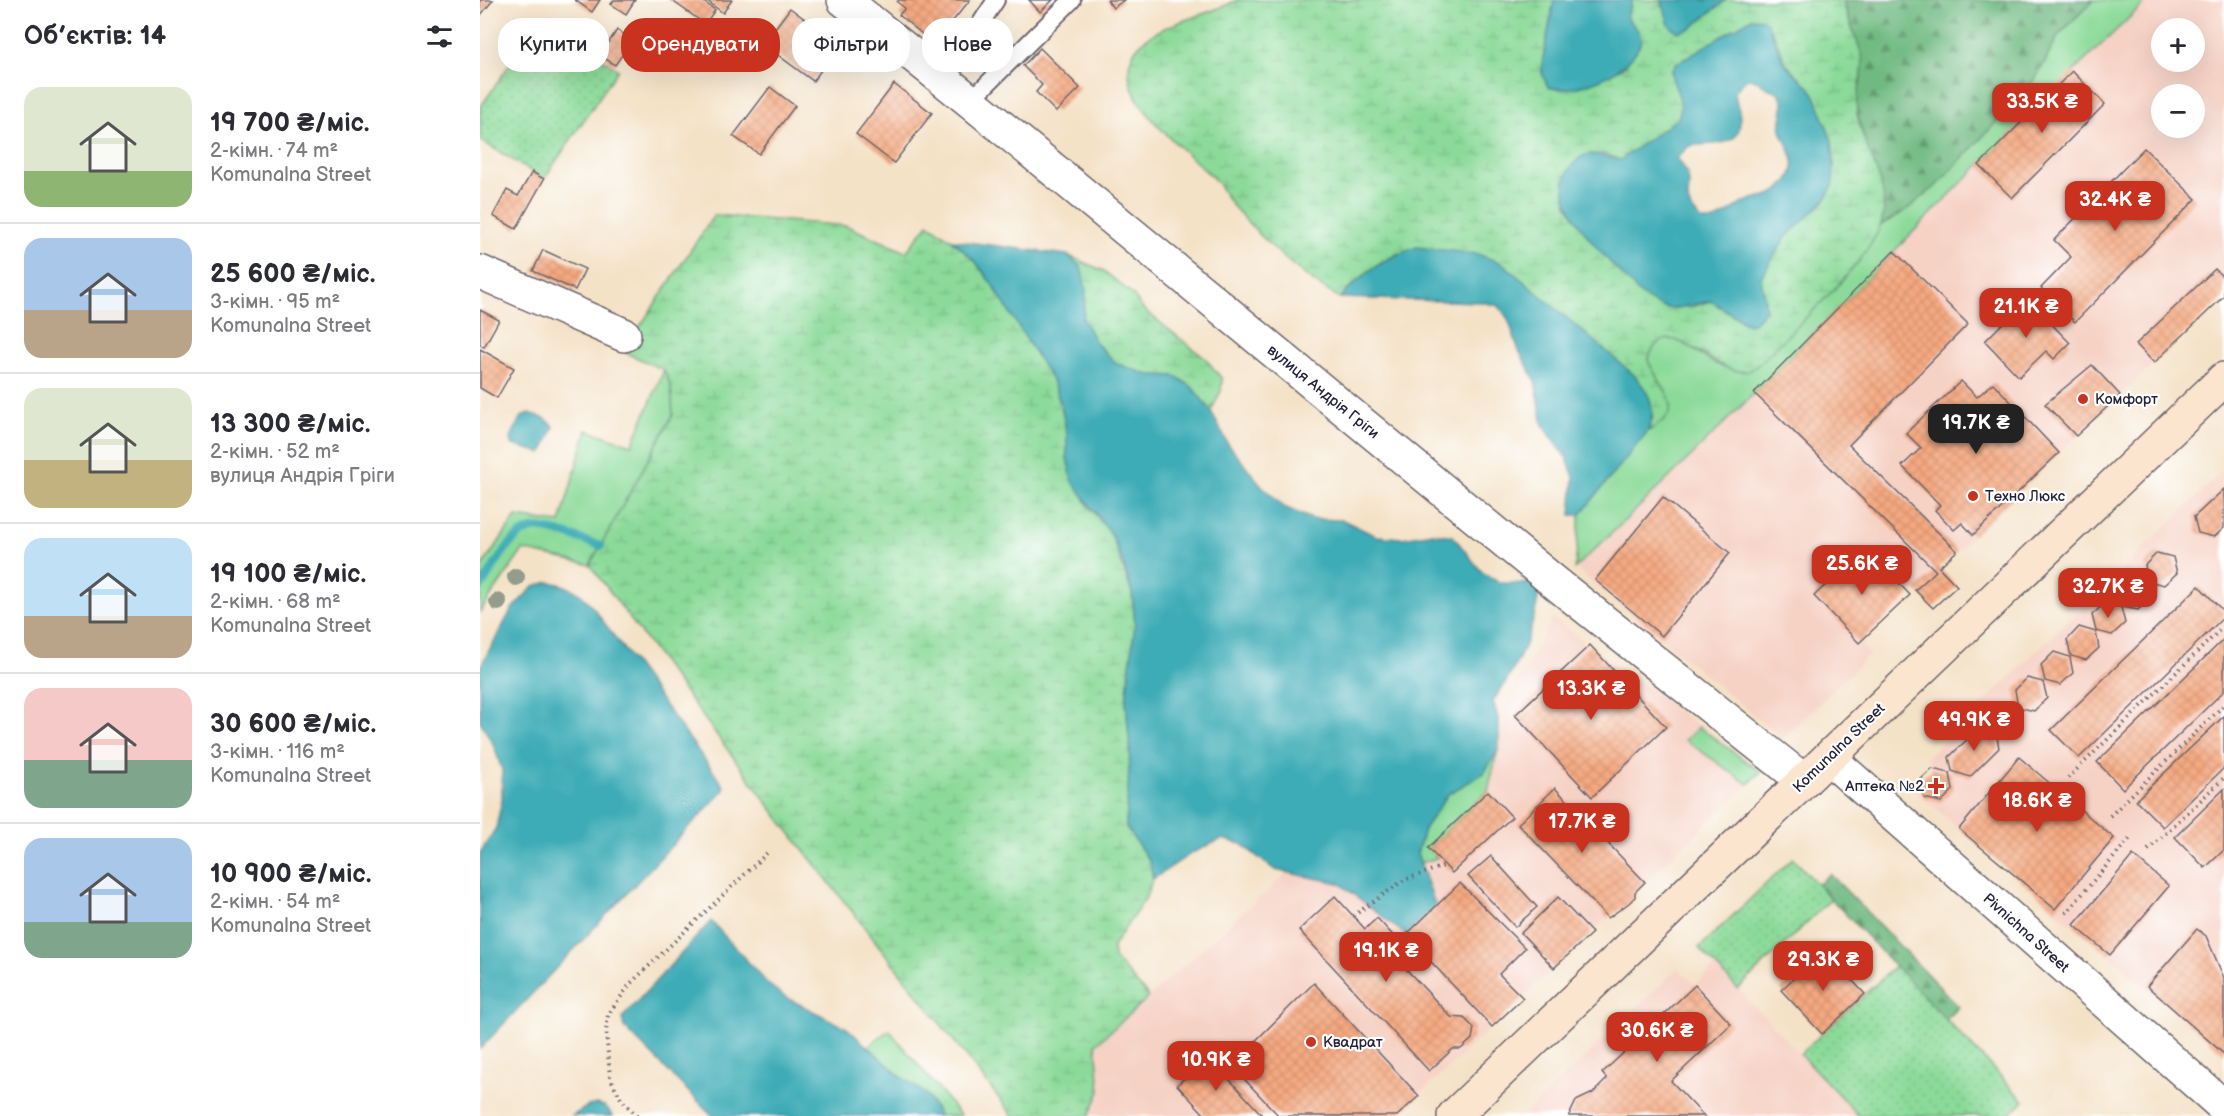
<!DOCTYPE html>
<html lang="uk">
<meta charset="utf-8">
<style>
:root{--surface:#fff;--page:#f2f2f3;--text:#2b2b33;--muted:#7c7c81;--line:#e1e1e2;--accent:#c8321e}
body{margin:0;font-family:"Balsamiq Sans",sans-serif;background:var(--page);color:var(--text);height:100vh;display:flex;flex-direction:column;font-size:22px;white-space:nowrap}
*{box-sizing:border-box;margin:0}
p{font-size:20px;color:var(--muted)}
.icon{flex:none;width:33px;height:33px;fill:none;stroke:currentColor;stroke-width:2;stroke-linecap:round;stroke-linejoin:round}
.map{position:relative;flex:1;overflow:hidden}
.panel{display:flex;flex-direction:column;background:var(--surface);width:480px}
.panel>*{flex:none}
.hud{position:absolute;left:18px;top:18px;width:570px;height:54px;display:flex;gap:12px}
.fabs{position:absolute;left:1671px;top:18px;display:grid;gap:12px}
.fabs a{display:grid;place-items:center;width:54px;height:54px;border-radius:50%;background:var(--surface);box-shadow:0 6px 24px #0002;font-size:30px}
.price{position:absolute;translate:-50% -51px;padding:0 14px;border-radius:12px;background:var(--accent);color:#fff;font-size:20px;line-height:39px;filter:drop-shadow(0 2px 3px #0008)}
.price::after{content:'';position:absolute;left:50%;top:36px;width:18px;height:14px;margin-left:-9px;background:inherit;clip-path:polygon(0 0,100% 0,50% 100%)}
.price.current{background:#222;color:#fff}
ul{padding:0;list-style:none}
li{display:flex;align-items:center;gap:18px;height:150px;padding:0 24px}
li+li{border-top:2px solid var(--line)}
li span{display:grid;place-items:center;flex:none;width:168px;height:120px;border-radius:18px;color:#555}
li>.icon{margin-inline-start:auto}
span .icon{width:72px;height:72px;fill:#fffc;stroke-width:1}
li b{font-size:26px}
h2{display:flex;justify-content:space-between;align-items:center;height:72px;padding:0 24px;font-size:26px}
.tag{padding:0 21px;border-radius:24px;background:var(--surface);box-shadow:0 6px 24px #0002;font-size:21px;line-height:54px}
.tag.current{background:var(--accent);color:#fff}
main{display:flex;flex:1;min-height:0}
.map>svg:first-child{display:block}
</style>
<main>
<section class="panel">
<h2>Об’єктів: 14<svg class="icon" aria-label="filters" viewBox="0 0 24 24"><path d="M4 7h16M4 17h16"/><circle cx="9" cy="7" r="2"/><circle cx="15" cy="17" r="2"/></svg></h2>
<ul>
<li><span style="background:linear-gradient(#dfe7d0 70%,#8fb573 0)"><svg class="icon" aria-label="home" viewBox="0 0 24 24"><path d="M3 11l9-7 9 7M6 9v11h12V9"/></svg></span><div><b>19 700 ₴/міс.</b><p>2-кімн. · 74 m²</p><p>Komunalna Street</p></div></li>
<li><span style="background:linear-gradient(#a9c7e8 60%,#b9a48a 0)"><svg class="icon" aria-label="home" viewBox="0 0 24 24"><path d="M3 11l9-7 9 7M6 9v11h12V9"/></svg></span><div><b>25 600 ₴/міс.</b><p>3-кімн. · 95 m²</p><p>Komunalna Street</p></div></li>
<li><span style="background:linear-gradient(#dfe7d0 60%,#c2b280 0)"><svg class="icon" aria-label="home" viewBox="0 0 24 24"><path d="M3 11l9-7 9 7M6 9v11h12V9"/></svg></span><div><b>13 300 ₴/міс.</b><p>2-кімн. · 52 m²</p><p>вулиця Андрія Гріги</p></div></li>
<li><span style="background:linear-gradient(#bfe0f5 65%,#b9a48a 0)"><svg class="icon" aria-label="home" viewBox="0 0 24 24"><path d="M3 11l9-7 9 7M6 9v11h12V9"/></svg></span><div><b>19 100 ₴/міс.</b><p>2-кімн. · 68 m²</p><p>Komunalna Street</p></div></li>
<li><span style="background:linear-gradient(#f6c9c9 60%,#7fa58c 0)"><svg class="icon" aria-label="home" viewBox="0 0 24 24"><path d="M3 11l9-7 9 7M6 9v11h12V9"/></svg></span><div><b>30 600 ₴/міс.</b><p>3-кімн. · 116 m²</p><p>Komunalna Street</p></div></li>
<li><span style="background:linear-gradient(#a9c7e8 70%,#7fa58c 0)"><svg class="icon" aria-label="home" viewBox="0 0 24 24"><path d="M3 11l9-7 9 7M6 9v11h12V9"/></svg></span><div><b>10 900 ₴/міс.</b><p>2-кімн. · 54 m²</p><p>Komunalna Street</p></div></li>
</ul>
</section>
<div class="map">
<svg width="1744" height="1116" viewBox="0 0 1744 1116">
<defs>
<pattern id="forest-firs" width="22" height="20" patternUnits="userSpaceOnUse" patternTransform="scale(1.5)"><rect width="22" height="20" fill="#70ba81"/><path d="M5 1l3.5 6h-7zM16 11l3.5 6h-7z" fill="#5c976b"/></pattern>
<pattern id="wetland-marsh" width="20" height="14" patternUnits="userSpaceOnUse" patternTransform="scale(1.5)"><rect width="20" height="14" fill="#8bda99"/><path d="M1 5h8M5 5V1M11 12h8M15 12V8" fill="none" stroke="#78bb85"/></pattern>
<pattern id="garden-dots" width="8" height="8" patternUnits="userSpaceOnUse" patternTransform="scale(1.5)"><rect width="8" height="8" fill="#8bda99"/><path d="M2 2h.1M6 6h.1" fill="none" stroke="#78bb85" stroke-width="1.8" stroke-linecap="round"/></pattern>
<pattern id="building-cross-hatch" width="8" height="8" patternUnits="userSpaceOnUse" patternTransform="scale(1.5)"><rect width="8" height="8" fill="#f5a980"/><path d="M0 0l8 8M0 8l8-8" fill="none" stroke="#d29170"/></pattern>
</defs>
<rect width="100%" height="100%" fill="#fff"/>
<filter id="ink" filterUnits="userSpaceOnUse"><feTurbulence type="fractalNoise" baseFrequency=".0167" numOctaves="2"/><feDisplacementMap in="SourceGraphic" scale="12" xChannelSelector="R" yChannelSelector="G"/><feConvolveMatrix kernelMatrix="1 2 1 2 8 2 1 2 1" color-interpolation-filters="sRGB"/></filter>
<filter id="wash" filterUnits="userSpaceOnUse"><feTurbulence type="fractalNoise" baseFrequency=".008" numOctaves="4" result="noise"/><feDisplacementMap in="SourceGraphic" scale="24" xChannelSelector="R" yChannelSelector="G"/><feGaussianBlur stdDeviation="1.35" result="paint"/><feColorMatrix in="noise" values="0 0 0 0 0 0 0 0 0 0 0 0 0 0 0 0 0 1.4 0 .05"/><feComposite in="paint" operator="in"/></filter>
<g filter="url(#wash)">
<rect width="100%" height="100%" fill="#f4e2c7"/>
<g fill="#f6d2c5" fill-rule="evenodd">
<path d="M 1668,0 L 1744,0 L 1744,296 L 1380,643 L 1390,654 L 1303,739 L 1095,568 L 1201,468 L 1592,71 ZM 1682,28 L 1714,28 L 1714,62 L 1682,62 ZM 1682,94 L 1714,94 L 1714,128 L 1682,128 Z"/>
<polygon points="1744,470 1744,1054 1422,780 1427,776 1440,781 1452,769 1447,757"/>
<polygon points="1073,618 1281,772 1155,892 1155,897 1144,908 1138,908 917,1116 609,1116 613,1110 620,1078 616,1044 807,873 859,883 881,900 921,872 968,794 1004,773 1018,749 1027,701"/>
<polygon points="1236,966 1379,1116 1043,1116 1198,968 1215,985"/>
</g>
<g fill="#8bda99" stroke="#567e6a" stroke-width="1.5">
<path d="M 1613,0 L 1668,0 C 1472,185 1291,384 1095,568 L 1100,515 L 1168,431 C 1213,407 1179,389 1167,360 C 1183,314 1214,355 1238,365 C 1247,369 1260,369 1270,370 L 1283,360 L 1379,261 L 1400,226 L 1425,211 L 1560,71 L 1578,36 Z"/>
<polygon points="184,370 191,386 193,415 110,565 43,550 0,612 0,569 36,517 80,523 107,430 152,445"/>
<polygon points="1219,727 1281,772 1268,784 1205,740"/>
<polygon points="1018,749 1008,791 948,848 957,858 940,863 937,853 944,829 968,794 1004,773"/>
<polygon points="409,1030 481,1116 460,1116 446,1094 420,1076 388,1046"/>
</g>
<g fill="url(#forest-firs)" stroke="#496e5e" stroke-width="1.5">
<polygon points="1363,0 1613,0 1578,36 1560,71 1545,92 1455,187 1425,211 1400,226 1404,209 1377,113 1376,97 1383,59"/>
<polygon points="1350,874 1479,1007 1466,1020 1338,885"/>
</g>
<g fill="url(#wetland-marsh)" stroke="#567e6a" stroke-width="1.5" fill-rule="evenodd">
<path d="M 757,0 L 1074,0 L 1063,63 L 1062,73 L 1068,87 C 1091,95 1127,78 1146,65 L 1159,32 L 1147,18 L 1152,0 L 1182,0 L 1181,5 L 1211,28 L 1246,0 L 1363,0 C 1366,20 1377,36 1382,56 C 1386,74 1374,94 1377,114 C 1383,152 1415,188 1400,227 C 1383,268 1316,326 1283,360 C 1279,364 1273,369 1268,371 C 1233,378 1186,305 1168,360 C 1179,389 1213,408 1168,431 L 1173,417 L 1153,374 L 918,253 L 891,269 L 860,298 C 820,276 783,240 753,206 C 746,198 742,188 735,180 C 711,153 623,95 656,49 C 676,22 727,17 757,0 ZM 1281,19 C 1302,35 1297,63 1321,78 L 1337,208 C 1315,224 1289,250 1281,278 C 1279,286 1283,294 1285,301 L 1262,321 L 1231,301 L 1208,308 L 1100,225 L 1086,203 L 1122,153 L 1140,160 L 1199,118 C 1207,99 1192,88 1191,70 Z"/>
<polygon points="234,215 367,226 426,252 448,224 472,240 495,261 512,284 572,380 581,405 587,435 587,458 607,504 631,534 652,593 655,624 646,701 650,751 646,826 670,862 673,879 665,899 633,946 634,958 669,997 616,1044 620,1091 609,1116 533,1116 300,820 110,565 193,415 191,386 184,370 146,353 159,328"/>
<polygon points="587,255 624,271 652,294 662,308 726,359 742,379 741,391 731,411 711,386 695,376 669,375 637,364 617,344 603,319 606,290 601,267"/>
</g>
<g fill="url(#garden-dots)" stroke="#567e6a" stroke-width="1.5">
<polygon points="62,17 138,70 64,179 0,140 0,108"/>
<polygon points="1313,858 1351,899 1258,989 1219,948"/>
<polygon points="1415,966 1544,1101 1527,1116 1379,1116 1320,1054"/>
</g>
<g fill="#3cacb6" stroke="#2f6778" stroke-width="1.5" fill-rule="evenodd">
<path d="M 1074,0 L 1152,0 L 1147,18 L 1159,32 L 1161,41 C 1153,70 1097,96 1068,87 L 1062,73 L 1062,63 Z"/>
<polygon points="1182,0 1246,0 1211,28 1198,32 1189,25"/>
<path d="M 1272,18 L 1281,19 L 1287,23 L 1305,64 L 1330,88 L 1336,98 L 1352,141 L 1354,160 L 1353,185 L 1345,200 L 1306,237 L 1281,277 L 1286,310 L 1275,322 L 1268,324 L 1231,301 C 1198,306 1191,318 1160,294 C 1137,268 1064,205 1090,168 C 1107,145 1119,156 1140,160 L 1198,118 C 1208,96 1184,80 1195,64 ZM 1268,78 C 1278,79 1280,83 1287,88 C 1290,90 1294,90 1296,91 C 1310,102 1298,118 1301,130 C 1307,150 1324,163 1304,185 C 1292,199 1277,195 1263,203 C 1248,211 1241,222 1223,221 C 1196,197 1215,196 1207,174 C 1205,168 1200,163 1197,158 L 1209,146 C 1229,142 1261,151 1260,119 C 1260,109 1255,101 1255,91 Z"/>
<path d="M 472,240 L 587,255 L 601,267 L 606,290 L 603,319 L 617,344 L 637,364 L 669,375 L 695,376 L 711,386 L 731,411 L 748,444 L 782,486 L 804,507 L 832,519 L 863,520 L 896,536 L 922,538 L 953,533 L 973,536 L 1002,572 L 1020,583 L 1060,584 C 1055,629 1040,664 1013,701 L 1019,721 L 1019,749 L 1004,773 L 968,794 L 944,829 L 937,853 L 956,907 L 926,935 L 859,883 L 795,870 L 761,844 L 742,839 L 712,853 L 673,879 L 670,862 L 646,827 L 650,751 L 646,701 L 655,624 L 652,593 L 642,559 L 631,534 L 592,481 L 587,458 L 587,435 L 581,405 L 572,380 L 512,284 L 495,261 Z"/>
<path d="M 937,247 L 997,254 L 1022,263 L 1153,374 C 1170,393 1177,406 1168,431 L 1100,515 L 1091,515 L 1094,477 L 1086,457 L 1063,425 L 1055,380 L 1039,351 L 1028,319 L 1019,306 L 1002,302 L 860,298 C 882,274 906,256 937,247 Z"/>
<polygon points="48,413 66,419 74,427 62,453 33,445 30,440 40,418"/>
<path d="M 69,582 C 88,585 99,591 112,606 L 244,786 L 244,790 L 0,1049 L 0,853 L 16,828 L 22,800 L 22,770 L 14,746 L 0,721 L 0,667 L 32,609 L 54,586 Z"/>
<polygon points="231,921 288,984 305,997 367,1028 420,1076 446,1094 460,1116 233,1116 144,1027 142,1018"/>
<polygon points="117,1104 124,1106 133,1116 92,1116 108,1106"/>
</g>
<g fill="none" stroke-linecap="round" stroke-linejoin="round">
<path stroke="#3cacb6" stroke-width="8" d="M 0,588 C 13,570 29,534 52,529 C 68,526 105,541 121,546"/>
</g>
<g id="blocks">
<g fill="url(#building-cross-hatch)">
<polygon points="0,0 13,0 0,16"/>
<polygon points="95,0 120,0 112,12"/>
<polygon points="134,0 155,0 146,14 131,4"/>
<polygon points="191,0 221,0 235,10 225,24"/>
<polygon points="226,0 252,0 243,13"/>
<polygon points="419,0 490,0 454,44 419,15 425,8 417,2"/>
<polygon points="549,0 573,0 560,12"/>
<polygon points="627,0 644,0 633,8"/>
<polygon points="310,8 360,45 333,81 283,44"/>
<polygon points="241,29 256,40 246,54 232,44"/>
<polygon points="137,30 152,41 135,65 120,55"/>
<polygon points="560,48 600,88 576,112 556,92 562,85 543,66"/>
<polygon points="1592,71 1625,104 1532,198 1499,165"/>
<polygon points="414,84 452,113 414,163 376,134"/>
<polygon points="290,87 315,106 279,154 253,136"/>
<polygon points="1664,148 1716,199 1595,322 1561,288 1591,257 1574,240"/>
<polygon points="52,172 64,179 36,229 13,216 27,190 38,196"/>
<polygon points="63,250 105,269 95,290 53,271"/>
<polygon points="1414,251 1488,324 1369,445 1477,551 1459,567 1477,586 1453,608 1435,590 1456,571 1274,393"/>
<polygon points="1735,269 1744,278 1744,296 1674,363 1656,344"/>
<polygon points="1547,299 1590,343 1574,359 1566,351 1539,377 1505,341"/>
<polygon points="0,310 19,320 4,347 0,345"/>
<polygon points="0,349 34,368 17,398 0,388"/>
<polygon points="1612,365 1640,395 1596,436 1565,404"/>
<polygon points="1481,381 1497,397 1513,383 1579,453 1493,535 1482,523 1474,530 1455,510 1460,505 1422,466 1441,448 1426,433"/>
<polygon points="1744,489 1744,528 1734,537 1718,533 1714,517"/>
<polygon points="1183,497 1250,553 1182,636 1115,580"/>
<polygon points="1385,548 1430,595 1379,643 1334,596"/>
<polygon points="1677,553 1693,557 1697,573 1684,585 1668,581 1665,565"/>
<polygon points="1651,578 1667,583 1670,598 1658,610 1642,607 1638,590"/>
<polygon points="1719,586 1744,612 1744,617 1599,758 1571,730"/>
<polygon points="1625,603 1641,607 1645,623 1632,635 1616,631 1612,615"/>
<polygon points="1599,627 1616,632 1619,648 1606,660 1591,656 1587,640"/>
<polygon points="1744,639 1744,691 1643,789 1617,762"/>
<polygon points="1110,645 1186,727 1112,797 1035,715"/>
<polygon points="1574,652 1590,657 1593,673 1580,685 1565,681 1561,665"/>
<polygon points="1547,678 1563,682 1567,698 1554,711 1538,707 1535,690"/>
<polygon points="1744,716 1744,768 1683,827 1656,800"/>
<polygon points="1498,729 1516,731 1519,748 1490,777 1472,771 1469,757"/>
<polygon points="1539,757 1634,838 1575,909 1479,829"/>
<polygon points="1452,769 1470,773 1473,790 1461,802 1444,798 1439,781"/>
<polygon points="1075,788 1165,882 1155,892 1155,897 1149,903 1128,918 1038,824"/>
<polygon points="1744,789 1744,850 1725,868 1695,837"/>
<polygon points="1008,791 1032,817 972,873 948,848"/>
<polygon points="1653,855 1689,886 1630,955 1594,925"/>
<polygon points="1011,856 1057,907 1035,927 988,876"/>
<polygon points="980,883 1045,948 1019,974 1043,998 1012,1027 926,935"/>
<polygon points="855,896 885,929 897,918 922,945 912,954 971,1017 984,1018 994,1028 992,1039 981,1049 973,1049 949,1071 819,930"/>
<polygon points="1078,897 1112,933 1074,968 1041,933"/>
<polygon points="1717,929 1726,936 1744,978 1744,1054 1667,986"/>
<polygon points="1344,950 1385,994 1342,1034 1301,990"/>
<polygon points="834,983 939,1096 917,1116 799,1116 751,1065"/>
<polygon points="1215,985 1251,1024 1191,1081 1224,1116 1089,1116 1096,1101 1113,1093 1127,1079 1122,1073 1152,1045 1145,1038 1169,1016 1176,1022"/>
<polygon points="728,1056 783,1116 726,1116 697,1085"/>
</g>
</g>
</g>
<g filter="url(#ink)">
<use href="#blocks" fill-opacity="0" stroke="#6c656c" stroke-width="1.5"/>
<g fill="none" stroke-linecap="round" stroke-linejoin="round">
<g stroke="#6c656c" stroke-width="20">
<g id="lane">
<polyline points="463,80 516,0"/>
<polyline points="490,101 592,0"/>
</g>
</g>
<g stroke="#6c656c" stroke-width="36">
<g id="street">
<polyline points="364,0 490,101 1078,585 1324,781"/>
<polyline points="0,272 144,335"/>
<polyline points="1349,758 1744,1107"/>
</g>
</g>
<g stroke="#6c656c" stroke-width="36">
<polyline id="secondary" points="974,1116 1744,379"/>
</g>
<g stroke="#6c656c" stroke-width="4" stroke-dasharray="1.5 4.5" stroke-linecap="butt">
<polyline points="1588,778 1744,626"/>
<polyline points="1630,816 1744,705"/>
<polyline points="1668,850 1744,778"/>
<polyline points="1586,913 1652,836"/>
<polyline points="873,916 924,880 964,866"/>
<polyline points="157,1116 141,1099 130,1077 126,1031 128,1015 150,984 287,853"/>
</g>
<use href="#lane" stroke="#fff" stroke-width="16"/>
<use href="#street" stroke="#fff" stroke-width="33"/>
<use href="#secondary" stroke="#fce5cf" stroke-width="33"/>
</g>
<g fill="#959c8c">
<circle cx="36" cy="577" r="9"/>
<circle cx="18" cy="602" r="9"/>
</g>
</g>
<g fill="#c8321e" stroke="#fff" stroke-width="2">
<circle cx="1603" cy="399" r="6"/>
<circle cx="1493" cy="496" r="6"/>
<path d="M1453 777h6v6h6v6h-6v6h-6v-6h-6v-6h6z"/>
<circle cx="831" cy="1042" r="6"/>
</g>
<g text-anchor="middle" dominant-baseline="central" stroke-width="4.5" stroke-linejoin="round" paint-order="stroke">
<g font-size="15" fill="#22223b" stroke="#fff">
<text transform="translate(843 392) rotate(39)">вулиця Андрія Гріги</text>
<text transform="translate(1359 748) rotate(-44)">Komunalna Street</text>
<text transform="translate(1546 933) rotate(42)">Pivnichna Street</text>
</g>
<g font-size="15" fill="#22223b" stroke="#fff" text-anchor="start">
<text x="1615" y="399">Комфорт</text>
<text x="1505" y="496">Техно Люкс</text>
<text x="1444" y="786" text-anchor="end">Аптека №2</text>
<text x="843" y="1042">Квадрат</text>
</g>
</g>
</svg>
<div class="fabs">
<a>+</a>
<a>−</a>
</div>
<b class="price" style="left:1562px;top:134px">33.5K ₴</b>
<b class="price" style="left:1635px;top:232px">32.4K ₴</b>
<b class="price" style="left:1546px;top:339px">21.1K ₴</b>
<b class="price current" style="left:1496px;top:455px">19.7K ₴</b>
<b class="price" style="left:1382px;top:596px">25.6K ₴</b>
<b class="price" style="left:1628px;top:619px">32.7K ₴</b>
<b class="price" style="left:1111px;top:721px">13.3K ₴</b>
<b class="price" style="left:1494px;top:752px">49.9K ₴</b>
<b class="price" style="left:1557px;top:833px">18.6K ₴</b>
<b class="price" style="left:1102px;top:854px">17.7K ₴</b>
<b class="price" style="left:906px;top:983px">19.1K ₴</b>
<b class="price" style="left:1343px;top:992px">29.3K ₴</b>
<b class="price" style="left:1177px;top:1063px">30.6K ₴</b>
<b class="price" style="left:736px;top:1092px">10.9K ₴</b>
<div class="hud">
<a class="tag">Купити</a>
<a class="tag current">Орендувати</a>
<a class="tag">Фільтри</a>
<a class="tag">Нове</a>
</div>
</div>
</main>
